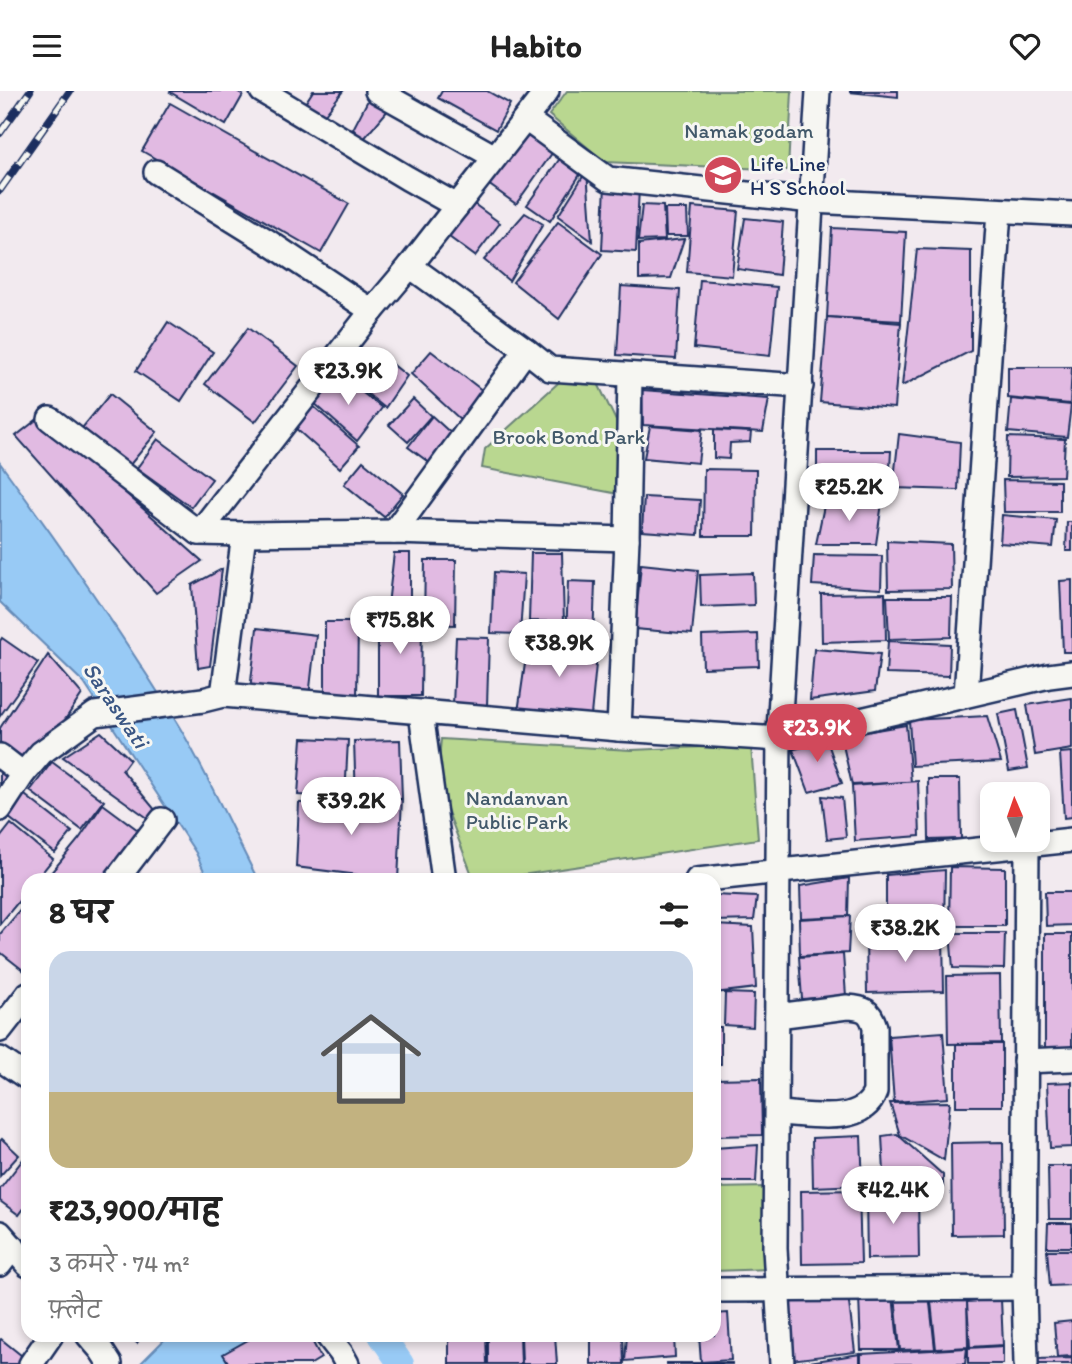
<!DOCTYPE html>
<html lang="hi">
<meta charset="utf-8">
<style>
:root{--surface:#fff;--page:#f2f2f2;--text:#222;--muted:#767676;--line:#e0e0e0;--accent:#d1495b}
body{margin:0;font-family:Itim,"Playpen Sans Deva",sans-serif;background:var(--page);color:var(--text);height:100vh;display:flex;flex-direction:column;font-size:26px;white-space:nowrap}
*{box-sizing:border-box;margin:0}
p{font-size:23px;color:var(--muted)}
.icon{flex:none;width:38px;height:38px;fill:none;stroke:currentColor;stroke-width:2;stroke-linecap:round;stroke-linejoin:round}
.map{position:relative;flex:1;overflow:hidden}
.details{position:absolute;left:21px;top:782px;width:700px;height:469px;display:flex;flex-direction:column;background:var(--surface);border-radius:21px;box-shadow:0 4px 10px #0003}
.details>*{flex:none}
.needle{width:46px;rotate:358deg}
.buttons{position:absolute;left:980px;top:691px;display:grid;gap:14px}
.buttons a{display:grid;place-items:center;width:70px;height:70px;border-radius:14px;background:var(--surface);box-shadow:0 4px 10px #0003;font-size:35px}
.price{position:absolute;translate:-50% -60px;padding:0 16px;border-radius:24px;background:#fff;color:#222;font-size:23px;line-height:46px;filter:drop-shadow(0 2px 4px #0008)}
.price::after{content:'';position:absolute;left:50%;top:42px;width:21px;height:16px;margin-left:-10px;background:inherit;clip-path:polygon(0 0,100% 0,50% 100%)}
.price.active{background:var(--accent);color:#fff}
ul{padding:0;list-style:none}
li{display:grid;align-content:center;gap:14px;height:371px;padding:0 28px}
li+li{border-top:2px solid var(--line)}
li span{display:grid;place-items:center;height:217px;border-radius:21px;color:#555}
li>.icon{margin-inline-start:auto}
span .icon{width:126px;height:126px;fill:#fffc;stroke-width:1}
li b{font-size:30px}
h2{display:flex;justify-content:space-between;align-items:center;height:84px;padding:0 28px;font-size:30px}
header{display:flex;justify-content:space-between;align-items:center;height:91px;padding:0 28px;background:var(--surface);font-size:32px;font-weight:700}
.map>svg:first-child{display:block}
</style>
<header><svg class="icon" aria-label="menu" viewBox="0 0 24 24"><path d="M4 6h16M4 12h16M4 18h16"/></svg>Habito<svg class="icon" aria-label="heart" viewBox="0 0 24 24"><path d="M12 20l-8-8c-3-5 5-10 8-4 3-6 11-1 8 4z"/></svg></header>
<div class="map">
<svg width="1072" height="1273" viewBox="0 0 1072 1273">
<rect width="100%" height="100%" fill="#f2eaef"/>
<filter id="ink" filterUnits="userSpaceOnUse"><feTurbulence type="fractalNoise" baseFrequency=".0143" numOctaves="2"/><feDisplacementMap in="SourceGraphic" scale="14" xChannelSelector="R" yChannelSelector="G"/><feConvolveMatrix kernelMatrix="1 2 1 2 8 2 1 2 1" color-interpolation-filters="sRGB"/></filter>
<g filter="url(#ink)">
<g fill="#b9d790" stroke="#6a8377" stroke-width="2">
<polygon points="567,0 792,0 788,79 605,71 549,24"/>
<polygon points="593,282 618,334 624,404 482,377 485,358 567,284"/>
<polygon points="441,648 631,659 751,654 758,748 489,789 474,789 437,692"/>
<polygon points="767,1096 770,1178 714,1180 714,1097"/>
</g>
<g fill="#98caf5" stroke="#668cb9" stroke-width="2">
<path d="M 0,372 C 63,458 125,546 180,637 C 209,686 232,739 258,789 L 208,789 L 196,762 L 84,592 L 0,511 Z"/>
<polygon points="169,1244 268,1244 254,1273 140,1273"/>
</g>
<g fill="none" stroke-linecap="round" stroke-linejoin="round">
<polyline stroke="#98caf5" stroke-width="26" points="381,1244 401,1273"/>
</g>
<g fill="#e1bae2" stroke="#1b2f5e" stroke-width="2">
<polygon points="171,0 237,0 243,4 226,34 170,1"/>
<polygon points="313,0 343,0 321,28 302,17"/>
<polygon points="442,0 487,0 510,13 496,39 438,7"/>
<polygon points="850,0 898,0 898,6 850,1"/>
<polygon points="369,7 389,18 363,49 353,38"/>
<polygon points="170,12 349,113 321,162 142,60"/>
<polygon points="524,35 555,58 516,113 484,90"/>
<polygon points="561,66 583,79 550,130 527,114"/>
<polygon points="587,79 592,150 558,125"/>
<polygon points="605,94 639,96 636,161 602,159"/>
<polygon points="470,110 500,132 475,165 445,143"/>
<polygon points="642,114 663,115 665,149 638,150"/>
<polygon points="692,116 738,120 732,185 687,181"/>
<polygon points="665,118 687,118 688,145 666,145"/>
<polygon points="525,122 543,133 509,190 484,169"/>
<polygon points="745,127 783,131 779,184 737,178"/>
<polygon points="558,131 602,163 559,228 513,191"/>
<polygon points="832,137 906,141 901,230 827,226"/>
<polygon points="684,148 671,187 639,188 639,153"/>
<polygon points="917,158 971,160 971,260 902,295"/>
<polygon points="700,189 777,196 770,265 694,257"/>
<polygon points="621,195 680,199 676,268 617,264"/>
<polygon points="827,226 901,232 894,317 820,311"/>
<polygon points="168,231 213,261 181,310 136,280"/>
<polygon points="248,237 298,275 255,331 205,293"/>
<polygon points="351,255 381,264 407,285 385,317 359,296 339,270"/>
<polygon points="431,260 483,300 463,331 411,283"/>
<polygon points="1008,276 1072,276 1070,313 1008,307"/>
<polygon points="339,283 382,317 357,350 313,311"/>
<polygon points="642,299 769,308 763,341 643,334"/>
<polygon points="110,303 157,341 129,375 82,337"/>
<polygon points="413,308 431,325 408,351 389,334"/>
<polygon points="1011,308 1071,314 1067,346 1008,341"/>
<polygon points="312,314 359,355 340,377 294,336"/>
<polygon points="432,325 455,346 434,375 408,356"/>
<polygon points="40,326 202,470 156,502 16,345"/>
<polygon points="650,335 702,339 698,372 644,367"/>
<polygon points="714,339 751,341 750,351 730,352 729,368 714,367"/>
<polygon points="899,343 960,351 958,399 893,397"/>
<polygon points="1008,346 1065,348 1063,385 1007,386"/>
<polygon points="158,348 212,388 191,416 137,377"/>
<polygon points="817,360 891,360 888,411 817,409"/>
<polygon points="363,370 403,403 384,426 344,393"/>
<polygon points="704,378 756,379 755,445 703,445"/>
<polygon points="1003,389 1060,390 1060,421 1004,421"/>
<polygon points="644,406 700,409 698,444 642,440"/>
<polygon points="825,410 882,412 876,453 816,453"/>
<polygon points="1002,424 1056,429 1053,456 1000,452"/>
<polygon points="1067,431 1072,431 1072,460 1066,460"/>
<polygon points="887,450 951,453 952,498 888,499"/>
<polygon points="394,462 410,462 410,520 388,514"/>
<polygon points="531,462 562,462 564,531 529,530"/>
<polygon points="814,464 882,465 881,498 812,494"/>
<polygon points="425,469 456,469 455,534 424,533"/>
<polygon points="641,473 698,479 692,543 635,538"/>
<polygon points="222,478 210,575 198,577 192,494"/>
<polygon points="494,481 524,483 520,543 491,542"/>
<polygon points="753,482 754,514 701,516 700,484"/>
<polygon points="1072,489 1072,561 1063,561 1060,490"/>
<polygon points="568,490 595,491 593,552 566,551"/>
<polygon points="885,502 886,549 822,551 821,503"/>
<polygon points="887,506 952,506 951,546 889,548"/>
<polygon points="378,525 422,526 421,605 378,605"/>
<polygon points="325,531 358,531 357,607 325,608"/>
<polygon points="257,537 316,544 309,606 250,599"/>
<polygon points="758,543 759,575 703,577 702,545"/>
<polygon points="456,546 489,547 487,615 453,614"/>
<polygon points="2,547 38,572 0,625 0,550"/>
<polygon points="888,550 950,553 949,585 886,583"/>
<polygon points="528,552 598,553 591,624 518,621"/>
<polygon points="814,558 880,563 875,600 810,609"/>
<polygon points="48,564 82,603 35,674 0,651 0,637"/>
<polygon points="1072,607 1072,658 1035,664 1027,614"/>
<polygon points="1017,619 1028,677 1009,680 998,623"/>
<polygon points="987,625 1001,671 912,675 909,629"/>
<polygon points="906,634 911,691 852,694 841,645"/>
<polygon points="101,641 130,668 122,679 156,720 149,728 63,666"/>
<polygon points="825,644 842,692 809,701 792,656"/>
<polygon points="302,647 348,649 345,707 298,704"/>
<polygon points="400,649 402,708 356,709 354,650"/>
<polygon points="1072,661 1072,726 1064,727 1060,662"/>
<polygon points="52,671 104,710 82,739 30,700"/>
<polygon points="0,677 15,689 0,708"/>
<polygon points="928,688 960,688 961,748 929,749"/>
<polygon points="918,690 920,745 855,750 852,695"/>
<polygon points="21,701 72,741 55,762 4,723"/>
<polygon points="822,705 842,707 846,746 827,748"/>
<polygon points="402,708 398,789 296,776 299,712"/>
<polygon points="103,713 142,742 107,789 45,789 79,748"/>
<polygon points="11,733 53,768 36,789 28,789 28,799 0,833 0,747"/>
<polygon points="950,776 1005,777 1005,835 949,835"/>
<polygon points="945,779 944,836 886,836 886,784"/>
<polygon points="849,787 848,825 801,827 800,795"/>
<polygon points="1045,801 1072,801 1072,834 1046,835"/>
<polygon points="714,804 757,806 754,829 714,830"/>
<polygon points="28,810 28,883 0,861 0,843"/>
<polygon points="850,825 848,862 800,865 799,828"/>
<polygon points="714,834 753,836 756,897 714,902"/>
<polygon points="950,842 1005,842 1004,878 953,877"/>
<rect x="1045" y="843" width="27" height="114"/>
<polygon points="943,844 944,900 867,902 866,846"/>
<polygon points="843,863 846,905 802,908 799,866"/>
<polygon points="1000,884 1001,952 948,953 947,885"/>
<polygon points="725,902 754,903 753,936 724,934"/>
<rect x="714" y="936" width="7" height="37"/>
<polygon points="943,941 948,1007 894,1011 889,945"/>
<rect x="956" y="953" width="46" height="62"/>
<polygon points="761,987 762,1044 714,1045 714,988"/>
<polygon points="1072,991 1072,1056 1050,1057 1047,992"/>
<polygon points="950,1011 944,1069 900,1044 890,1012"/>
<polygon points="897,1043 943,1084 943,1099 885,1099 882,1045"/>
<polygon points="861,1045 863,1094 813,1096 812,1047"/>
<polygon points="2,1048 19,1064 0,1085 0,1050"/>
<polygon points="1003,1051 1004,1143 952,1144 951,1052"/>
<polygon points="758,1054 756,1091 714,1091 714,1057"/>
<polygon points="28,1062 28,1112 19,1124 0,1110 0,1098"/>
<polygon points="1048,1075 1072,1075 1072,1128 1049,1128"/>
<polygon points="859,1099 861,1172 802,1173 801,1100"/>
<polygon points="918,1101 919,1167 867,1168 866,1103"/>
<polygon points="1048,1132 1072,1132 1072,1156 1047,1156"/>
<polygon points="1047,1159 1072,1159 1072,1194 1050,1195"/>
<polygon points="967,1200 968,1256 936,1258 930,1201"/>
<polygon points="929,1203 935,1258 900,1259 895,1204"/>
<polygon points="848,1204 855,1261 791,1269 784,1211"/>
<polygon points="859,1205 893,1205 899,1259 861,1259"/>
<polygon points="1001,1208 1003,1254 970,1256 967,1211"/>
<polygon points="728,1222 731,1269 701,1271 699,1244 714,1244 714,1223"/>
<polygon points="1072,1230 1072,1265 1057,1266 1054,1232"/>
<polygon points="127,1244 142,1244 137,1252"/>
<polygon points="257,1244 309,1244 321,1267 311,1273 229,1273 223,1263"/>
<polygon points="449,1244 486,1244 487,1273 449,1273"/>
<polygon points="488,1244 520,1244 521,1273 488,1273"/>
<polygon points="521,1244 555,1244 557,1273 522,1273"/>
<polygon points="591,1244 623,1244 624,1273 591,1273"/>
<polygon points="627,1244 674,1244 675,1266 625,1270"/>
<polygon points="1,1248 27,1269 24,1273 0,1273 0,1249"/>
<polygon points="1003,1255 1003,1273 968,1273 968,1257"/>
<polygon points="967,1257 965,1273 861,1273 861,1263"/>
<polygon points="860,1263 860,1273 797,1273"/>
<polygon points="1072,1267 1072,1273 1036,1273 1036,1268"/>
<rect x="667" y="1272" width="65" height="1"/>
</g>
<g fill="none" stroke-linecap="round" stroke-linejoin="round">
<g stroke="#1b2f5e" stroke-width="28">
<g id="minor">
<polyline points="262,0 407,87 457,115"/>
<polyline points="377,0 495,66"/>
<polyline points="526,28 608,88 812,110 1072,123"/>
<polyline points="156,81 267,150 372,220"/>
<polyline points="410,175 526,259 550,278 801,295"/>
<polyline points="50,328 199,442 244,443 394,441 627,448"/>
<polyline points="394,441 526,259"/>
<polyline points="199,442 372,220 410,175 547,0"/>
<polyline points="223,604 244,443"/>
<polyline points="966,604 999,120"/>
<polyline points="421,622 444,789"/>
<polyline points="619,638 627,448 630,284"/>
<polyline points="0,665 23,683"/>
<polyline points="0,718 23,683 41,662 95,623 203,609 223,604 619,638 780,648 1049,585 1072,582"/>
<polyline points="116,789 162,729"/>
<polyline points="697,789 1072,749"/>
<path d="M 777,925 L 847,916 C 864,917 870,919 875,936 L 875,1001 C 863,1036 807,1023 777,1022"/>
<polyline points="0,939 28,903"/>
<polyline points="0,968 28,987"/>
<polyline points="1025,970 1072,968"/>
<polyline points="0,1142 28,1174"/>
<polyline points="0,1173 13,1156"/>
<polyline points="714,1199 1024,1197"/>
<polyline points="88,1244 101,1259 110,1273"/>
<polyline points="327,1244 341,1262 347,1273"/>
<polyline points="31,1273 51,1244"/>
<polyline points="782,1273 775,1158 779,640 818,0"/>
<polyline points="1026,1273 1024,1197 1027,754"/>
</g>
</g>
<use href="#minor" stroke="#f6f6f2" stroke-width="23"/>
<g stroke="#1b2f5e" stroke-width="8">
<g id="rail">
<polyline points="0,42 30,0"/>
<polyline points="0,99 70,0"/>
</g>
</g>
<use href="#rail" stroke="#f6f6f2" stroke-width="5" stroke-dasharray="16" stroke-linecap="butt"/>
</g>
</g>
<defs>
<g id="school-disc" transform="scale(2.0125)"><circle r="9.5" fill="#d1495b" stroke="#f6f6f2"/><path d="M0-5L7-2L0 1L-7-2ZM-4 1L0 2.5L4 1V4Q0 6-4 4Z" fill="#fff"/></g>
</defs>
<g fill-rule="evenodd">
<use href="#school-disc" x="723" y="84"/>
</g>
<g text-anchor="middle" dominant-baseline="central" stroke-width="6" stroke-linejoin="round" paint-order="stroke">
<g font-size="21" fill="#42596a" stroke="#f6f6f2">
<text x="749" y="39">Namak godam</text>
<text x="569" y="345">Brook Bond Park</text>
<text x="517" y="706">Nandanvan<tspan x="517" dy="24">Public Park</tspan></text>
</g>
<g font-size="21" fill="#1b2f5e" stroke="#f6f6f2" text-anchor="start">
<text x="750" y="72">Life Line<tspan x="750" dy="24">H S School</tspan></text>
</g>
<g font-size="23" font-style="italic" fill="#3a5684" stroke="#f6f6f2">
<text transform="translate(116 614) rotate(56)">Saraswati</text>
</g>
</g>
</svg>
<div class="buttons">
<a><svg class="needle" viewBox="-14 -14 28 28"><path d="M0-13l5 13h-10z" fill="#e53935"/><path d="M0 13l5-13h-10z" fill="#767676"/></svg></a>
</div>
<b class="price" style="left:348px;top:316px">₹23.9K</b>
<b class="price" style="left:849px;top:432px">₹25.2K</b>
<b class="price" style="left:400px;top:565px">₹75.8K</b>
<b class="price" style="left:559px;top:588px">₹38.9K</b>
<b class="price active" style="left:817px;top:673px">₹23.9K</b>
<b class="price" style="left:351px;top:746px">₹39.2K</b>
<b class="price" style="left:905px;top:873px">₹38.2K</b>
<b class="price" style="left:893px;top:1135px">₹42.4K</b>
<section class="details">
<h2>8 घर<svg class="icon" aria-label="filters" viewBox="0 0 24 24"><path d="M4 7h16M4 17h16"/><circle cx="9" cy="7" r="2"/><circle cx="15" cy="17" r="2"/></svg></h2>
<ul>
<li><span style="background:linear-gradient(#c9d6e8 65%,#c2b280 0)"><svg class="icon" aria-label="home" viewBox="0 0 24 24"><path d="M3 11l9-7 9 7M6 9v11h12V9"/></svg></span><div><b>₹23,900/माह</b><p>3 कमरे · 74 m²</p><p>फ़्लैट</p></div></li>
</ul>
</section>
</div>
